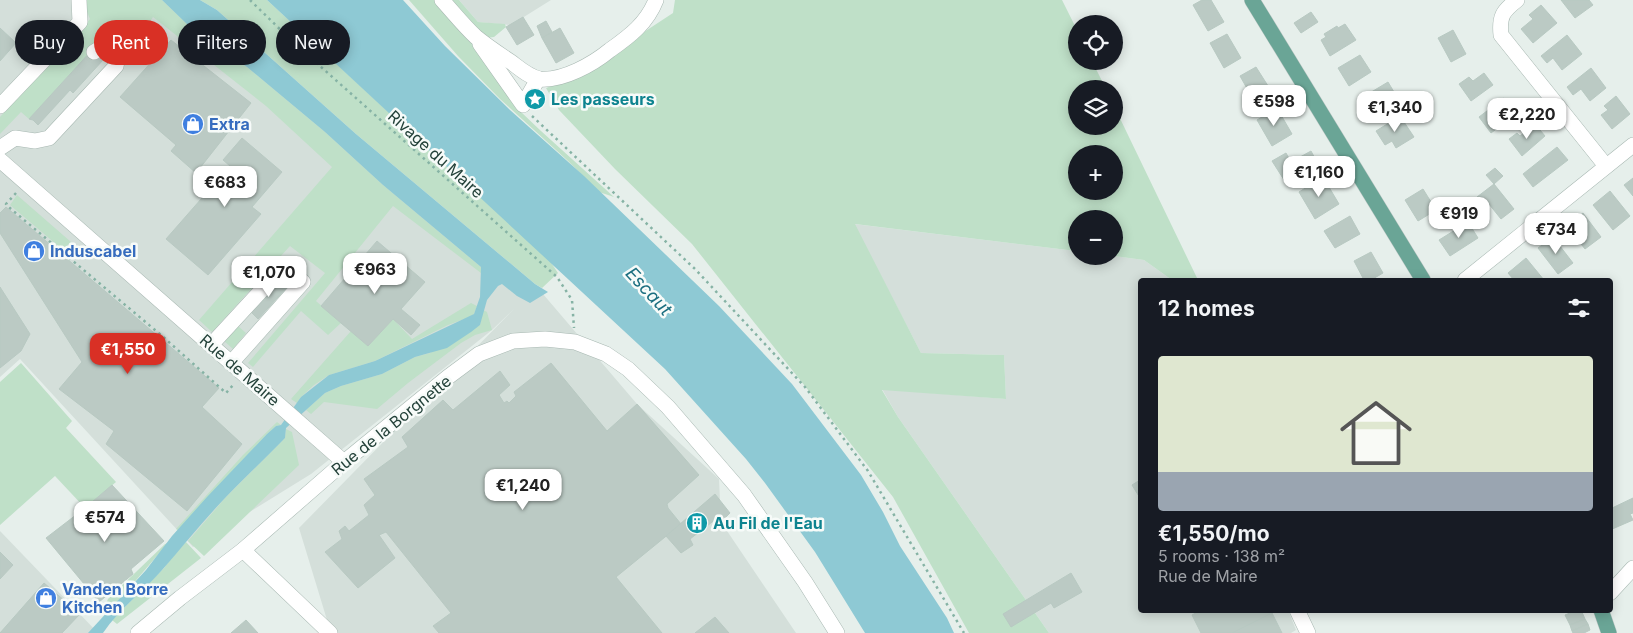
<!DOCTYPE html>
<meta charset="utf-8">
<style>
:root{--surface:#171b24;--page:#20242c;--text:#f1f3f6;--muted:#9ea1a6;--line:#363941;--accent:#d93025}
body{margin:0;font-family:Inter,sans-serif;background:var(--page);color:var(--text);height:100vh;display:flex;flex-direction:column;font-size:19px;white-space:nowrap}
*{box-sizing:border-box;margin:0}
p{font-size:16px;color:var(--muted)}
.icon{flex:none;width:28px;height:28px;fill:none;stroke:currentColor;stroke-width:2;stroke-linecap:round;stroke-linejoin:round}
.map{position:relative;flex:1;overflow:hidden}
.panel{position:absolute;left:1138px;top:278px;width:475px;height:335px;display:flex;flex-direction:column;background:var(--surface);border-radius:5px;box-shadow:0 2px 12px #0003}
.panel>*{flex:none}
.banner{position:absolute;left:15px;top:20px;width:475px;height:45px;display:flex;gap:10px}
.fabs{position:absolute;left:1068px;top:15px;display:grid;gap:10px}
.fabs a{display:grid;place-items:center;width:55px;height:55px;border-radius:50%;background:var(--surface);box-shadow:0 2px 12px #0003;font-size:25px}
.price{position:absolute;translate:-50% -42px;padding:0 11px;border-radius:10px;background:#fff;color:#222;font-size:16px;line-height:32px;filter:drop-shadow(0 1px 2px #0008)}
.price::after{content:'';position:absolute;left:50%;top:30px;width:15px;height:11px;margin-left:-8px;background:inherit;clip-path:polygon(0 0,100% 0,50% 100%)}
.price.active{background:var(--accent);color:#fff}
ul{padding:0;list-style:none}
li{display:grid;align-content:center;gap:10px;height:265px;padding:0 20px}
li+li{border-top:1px solid var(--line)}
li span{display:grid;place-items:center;height:155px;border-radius:5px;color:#555}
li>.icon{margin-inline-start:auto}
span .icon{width:90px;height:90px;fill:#fffc;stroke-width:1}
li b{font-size:21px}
h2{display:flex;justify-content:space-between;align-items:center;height:60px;padding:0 20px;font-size:21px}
.pill{padding:0 18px;border-radius:22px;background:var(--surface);box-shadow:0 2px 12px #0003;font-size:18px;line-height:45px}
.pill.active{background:var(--accent);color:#fff}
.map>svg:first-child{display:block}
</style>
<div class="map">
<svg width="1633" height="633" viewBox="0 0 1633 633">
<rect width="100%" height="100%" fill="#e6efeb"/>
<g fill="#d4dfda">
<polygon points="0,0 174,0 537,287 637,404 719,479 721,522 796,633 331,633 299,528 514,309 492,330 311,474 193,547 20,359 0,377"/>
<polygon points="459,0 551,0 511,25 478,22"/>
<polygon points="854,224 1076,251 1076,256 1114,256 1144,260 1172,280 1140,280 1140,610 1288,610 1296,630 1291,633 1049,633 898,417 882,389 1006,399 1004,355 921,353"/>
<polygon points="0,531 98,633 0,633"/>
</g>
<g fill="#bfe0c8" fill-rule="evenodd">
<polygon points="82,0 162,0 190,27 247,67 325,132 383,185 481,267 481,273 393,206 316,301 341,323 328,335 301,311 253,367 248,363 325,273 290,246 212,332 199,320 332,167 266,106 153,17 142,34 122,20 112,32 92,50 29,119 21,112 0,134 0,117 90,19"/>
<polygon points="200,0 267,0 550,261 558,273 542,288 535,284 356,134 217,10"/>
<polygon points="409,0 459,0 478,22 505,24 506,27 494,37 478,39 521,112 541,131 614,197 599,192 568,161 500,99 458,56"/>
<path d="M 675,0 L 1062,0 L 1076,28 L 1076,61 L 1092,61 L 1106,89 L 1076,89 L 1076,126 L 1114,126 L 1114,106 L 1198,280 L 1172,280 L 1144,260 L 1114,256 L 1114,219 L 1076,219 L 1076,251 L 855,224 L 921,353 L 1004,355 L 1006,399 L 882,390 L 898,417 L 1049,633 L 969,633 L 893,497 L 692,244 L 615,169 L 559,110 L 546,88 L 577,76 L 673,13 ZM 1076,154 L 1114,154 L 1114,191 L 1076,191 Z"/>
<polygon points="17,195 71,242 63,250 10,205"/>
<polygon points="471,303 477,306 474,314 470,317 448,325 375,361 329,375 314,385 301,397 297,403 291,399 351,331 368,346 393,319 412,339"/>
<polygon points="483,310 487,312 492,330 475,335 461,343 408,383 377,409 324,402 311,414 306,410 325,393 341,386 382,374 415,357 430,353 480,325"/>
<polygon points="238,326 246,333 233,349 224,341"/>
<polygon points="21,363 72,421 66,428 116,482 85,508 55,476 0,525 0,382"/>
<polygon points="277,422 281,425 276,426 267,434 178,530 176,529 243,455"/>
<polygon points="286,429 292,432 299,465 204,556 188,541 226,497 285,438"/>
<polygon points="186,542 201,558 117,624 112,620 164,568 173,556"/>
<polygon points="168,543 107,614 103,611 108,599 165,544"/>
</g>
<g fill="#8ec9d4">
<path d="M 162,0 L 200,0 L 217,10 L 356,134 L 535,284 L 548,292 L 530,303 L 517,296 L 502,284 L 498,286 L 487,300 L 480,325 L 471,332 L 447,348 L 415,357 L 382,374 L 341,386 L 325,393 L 286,428 L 285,438 C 266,458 245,477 226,497 C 204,520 184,545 163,569 C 144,591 119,609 103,633 L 88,633 L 146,570 L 172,536 L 207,497 L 267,434 L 276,426 L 281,425 L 301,397 L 329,375 L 375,361 L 474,314 L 480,297 L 481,267 L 383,185 L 325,132 L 247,67 L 190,27 Z"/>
<polygon points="267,0 403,0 445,46 510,110 584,176 719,306 792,384 861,475 883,512 900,546 947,618 954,633 865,633 815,552 765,483 746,459 665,369"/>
</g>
<g fill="#bbcac4" stroke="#b8c9c2">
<polygon points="1202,0 1211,0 1224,22 1208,31 1193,5"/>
<polygon points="1561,0 1589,0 1593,5 1575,18"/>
<polygon points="1541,5 1557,23 1533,43 1521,29 1533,19 1529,15"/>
<polygon points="1311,12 1318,22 1301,33 1294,23"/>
<polygon points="523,17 534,35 517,45 506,27"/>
<polygon points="546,21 552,32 542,38 537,26"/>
<polygon points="1345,24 1356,40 1330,56 1321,40 1326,37 1324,34 1337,26 1338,28"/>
<polygon points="0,28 16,43 0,61"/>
<polygon points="560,28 574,53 556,63 542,38"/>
<polygon points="1453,30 1466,54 1451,62 1438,38"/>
<polygon points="1227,34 1241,58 1224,68 1210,43"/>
<polygon points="1567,35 1582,54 1562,70 1553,58 1547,63 1541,56"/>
<polygon points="171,40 251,103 196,173 171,151 176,145 120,97"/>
<polygon points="92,50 103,60 73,93 70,90 38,125 33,120 29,119"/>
<polygon points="1360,55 1371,72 1349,86 1338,68"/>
<polygon points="1256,67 1270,89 1253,99 1240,76"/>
<polygon points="1591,68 1606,88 1590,101 1581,89 1573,95 1567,87"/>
<polygon points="1484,73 1493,85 1471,101 1459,84 1469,77 1473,81"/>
<polygon points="1388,82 1394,92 1386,97 1390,104 1368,117 1358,100"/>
<polygon points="1616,96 1630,114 1612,129 1601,115 1608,110 1604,106"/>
<polygon points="1504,98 1516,114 1491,133 1479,117"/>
<polygon points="1277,108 1292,134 1272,146 1257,120"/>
<polygon points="1400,116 1414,137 1396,148 1392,141 1385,145 1376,131"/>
<polygon points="1535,124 1545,136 1522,156 1509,139 1517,133 1520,136"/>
<polygon points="242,138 282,172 252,207 261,214 208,275 166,239 230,166 223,160"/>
<polygon points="1557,147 1568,160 1533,187 1523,174"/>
<polygon points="1311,151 1318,164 1286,183 1272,161 1286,153 1291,162"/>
<polygon points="1495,168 1503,176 1494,184 1486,175"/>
<polygon points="1323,177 1339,204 1315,219 1299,192"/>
<polygon points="1633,178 1633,196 1624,185"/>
<polygon points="1494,184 1514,209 1501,219 1485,199 1481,202 1477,197"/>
<polygon points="1423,189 1436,210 1418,221 1405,200"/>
<polygon points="1610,191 1630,216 1613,230 1593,205"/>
<polygon points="6,207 219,388 202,407 242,444 187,511 106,444 114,431 59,389 82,362 0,233 0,213"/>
<polygon points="1583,213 1601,237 1585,249 1574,235 1579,231 1572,222"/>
<polygon points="1350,216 1360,234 1335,248 1324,231"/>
<polygon points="1468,222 1478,238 1450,256 1439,240"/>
<polygon points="1553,237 1573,263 1558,274 1538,248"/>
<polygon points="377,241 425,282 401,309 420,325 411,335 393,319 368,346 321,306"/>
<polygon points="1371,252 1383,273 1371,280 1364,280 1354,261"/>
<polygon points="1526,258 1544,280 1514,280 1508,273"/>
<polygon points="279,278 288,286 258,319 250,311"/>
<polygon points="0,287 30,334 21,351 0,368"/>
<polygon points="551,363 607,431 637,404 699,475 667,504 668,508 681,524 616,577 662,633 439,633 433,626 451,613 386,532 379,535 395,558 358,588 325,552 342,539 339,531 345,526 349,531 369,515 364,505 375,495 364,479 408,447 402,437 443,400 453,410 500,371 510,385 499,395 504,403 507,401 509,403 516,396 514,392"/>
<polygon points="1140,480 1140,498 1132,485"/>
<polygon points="112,485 164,541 131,569 133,574 99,602 46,538 85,508"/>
<polygon points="715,494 730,513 721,522 716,519 690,539 693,545 681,553 666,536"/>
<polygon points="1633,498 1633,513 1630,514 1633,520 1610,530 1610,509"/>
<polygon points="0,552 13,565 0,579"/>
<polygon points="1071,573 1082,592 1054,608 1051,603 1011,627 1003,614"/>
<polygon points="44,583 80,614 62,633 0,633"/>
<polygon points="1201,610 1268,610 1270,614 1232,633 1201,633 1192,615"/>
<polygon points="1577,610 1581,610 1585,619 1570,625 1565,615"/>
<polygon points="1272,613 1282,633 1232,633"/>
<polygon points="715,617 729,633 695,633"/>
<polygon points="1585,619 1588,624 1572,631 1570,625"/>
<polygon points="246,620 258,633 231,633"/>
<polygon points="1588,624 1590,630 1584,633 1573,633 1572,631"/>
</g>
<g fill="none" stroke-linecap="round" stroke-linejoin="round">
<g stroke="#a8b8b2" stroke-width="16">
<g id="minor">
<path d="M 442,0 C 453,12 464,26 476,37 C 487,46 499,54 511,62 C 519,68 529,77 540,79 C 563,81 593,64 610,50 C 630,36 647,23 656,0"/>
<path d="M 1517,0 C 1503,11 1499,16 1501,35 L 1606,166"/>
<polyline points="480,44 523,105 538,79"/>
<polyline points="0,106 80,22 79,0"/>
<path d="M 0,148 L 15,138 L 35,141 L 49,138 L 116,66 L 119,53 C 112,41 104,45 94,52"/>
<polyline points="0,160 344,462"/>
<polyline points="1465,280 1633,145"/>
<polyline points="211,345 283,267 303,282 231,363"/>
<polyline points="243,550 330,633"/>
<polyline points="1610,593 1633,568"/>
<polyline points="1297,610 1308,633"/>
<polyline points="138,633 180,598 243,550 344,462 448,377 479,354 513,341 545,339 575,342 606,354 628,369 668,407 744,495 805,582 837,633"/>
</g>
</g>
<g stroke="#c2cac8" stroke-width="16">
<g id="major">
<polyline points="1252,0 1423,280"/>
<polyline points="1601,610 1609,633"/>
</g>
</g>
<g stroke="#86b3a5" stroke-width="2.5" stroke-dasharray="2.5 4" stroke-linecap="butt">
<polyline points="250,0 293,42 557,277 572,300 574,328"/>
<polyline points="532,116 695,269 805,387 868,471 964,633"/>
<polyline points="16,193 6,204 11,209 161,335 226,393 234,384"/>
</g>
<use href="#minor" stroke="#fff" stroke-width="15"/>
<use href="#major" stroke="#6aa596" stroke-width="15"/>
</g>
<defs>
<g id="sight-disc" transform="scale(1.125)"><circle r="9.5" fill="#0f9aa8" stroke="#f7fbf9"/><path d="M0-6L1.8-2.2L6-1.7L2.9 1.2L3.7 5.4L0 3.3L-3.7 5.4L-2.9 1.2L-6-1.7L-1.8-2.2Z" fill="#fff"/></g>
<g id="shop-disc" transform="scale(1.125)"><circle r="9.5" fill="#3f7fe0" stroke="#f7fbf9"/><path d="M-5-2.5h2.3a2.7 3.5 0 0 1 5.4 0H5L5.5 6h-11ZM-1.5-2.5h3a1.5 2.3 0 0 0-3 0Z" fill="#fff"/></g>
<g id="building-disc" transform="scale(1.125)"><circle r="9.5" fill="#0f9aa8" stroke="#f7fbf9"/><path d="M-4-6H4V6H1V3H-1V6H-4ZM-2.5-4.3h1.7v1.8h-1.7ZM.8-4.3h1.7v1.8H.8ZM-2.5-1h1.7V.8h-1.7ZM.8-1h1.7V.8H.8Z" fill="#fff"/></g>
</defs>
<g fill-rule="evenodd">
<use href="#sight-disc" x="535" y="99"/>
<use href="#shop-disc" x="193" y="124"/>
<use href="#shop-disc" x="34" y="251"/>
<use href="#building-disc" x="697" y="523"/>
<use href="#shop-disc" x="46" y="598"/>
</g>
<g text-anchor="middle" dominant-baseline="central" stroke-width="5" stroke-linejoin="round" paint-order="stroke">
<g font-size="16" font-weight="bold" fill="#0d838f" stroke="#f7fbf9" text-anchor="start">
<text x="551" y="99">Les passeurs</text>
<text x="713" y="523">Au Fil de l'Eau</text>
</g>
<g font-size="16" font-weight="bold" fill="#366cbe" stroke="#f7fbf9" text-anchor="start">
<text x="209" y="124">Extra</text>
<text x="50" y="251">Induscabel</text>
<text x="62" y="589">Vanden Borre<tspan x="62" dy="18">Kitchen</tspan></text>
</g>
<g font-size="16" fill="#24423a" stroke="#f7fbf9">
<text transform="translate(436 154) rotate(42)">Rivage du Maire</text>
<text transform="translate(240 370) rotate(41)">Rue de Maire</text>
<text transform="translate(391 425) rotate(-39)">Rue de la Borgnette</text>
</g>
<g font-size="18" font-style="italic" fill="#1c6f80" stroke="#f7fbf9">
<text transform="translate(649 291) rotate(47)">Escaut</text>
</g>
</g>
</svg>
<div class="fabs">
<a><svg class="icon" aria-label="locate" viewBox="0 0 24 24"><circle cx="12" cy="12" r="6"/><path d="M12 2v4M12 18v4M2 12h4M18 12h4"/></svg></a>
<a><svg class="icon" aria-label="layers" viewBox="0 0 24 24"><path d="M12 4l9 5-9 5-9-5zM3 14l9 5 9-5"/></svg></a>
<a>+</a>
<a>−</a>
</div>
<b class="price" style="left:1274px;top:127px">€598</b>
<b class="price" style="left:1395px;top:133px">€1,340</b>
<b class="price" style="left:1527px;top:140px">€2,220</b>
<b class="price" style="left:1319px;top:198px">€1,160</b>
<b class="price" style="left:225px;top:208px">€683</b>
<b class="price" style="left:1459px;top:239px">€919</b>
<b class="price" style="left:1556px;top:255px">€734</b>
<b class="price" style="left:375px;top:295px">€963</b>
<b class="price" style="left:269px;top:298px">€1,070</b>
<b class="price active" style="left:128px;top:375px">€1,550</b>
<b class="price" style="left:523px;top:511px">€1,240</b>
<b class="price" style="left:105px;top:543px">€574</b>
<div class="banner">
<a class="pill">Buy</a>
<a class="pill active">Rent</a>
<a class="pill">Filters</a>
<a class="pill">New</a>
</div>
<section class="panel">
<h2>12 homes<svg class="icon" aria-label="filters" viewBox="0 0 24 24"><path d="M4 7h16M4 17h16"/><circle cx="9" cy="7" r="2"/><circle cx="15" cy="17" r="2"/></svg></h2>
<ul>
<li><span style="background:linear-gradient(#dfe7d0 75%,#9aa5b1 0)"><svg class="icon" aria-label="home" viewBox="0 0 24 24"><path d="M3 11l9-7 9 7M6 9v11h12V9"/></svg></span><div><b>€1,550/mo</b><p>5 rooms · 138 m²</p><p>Rue de Maire</p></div></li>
</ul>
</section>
</div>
